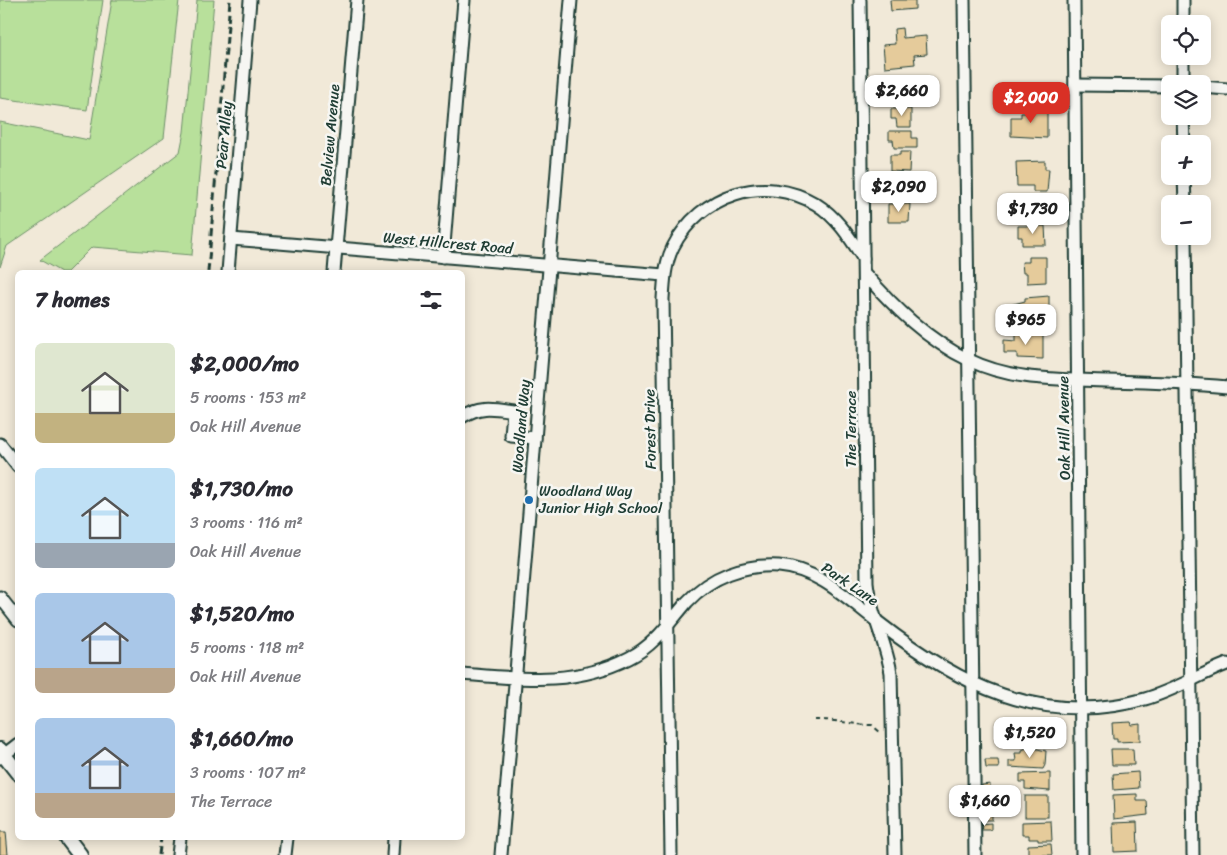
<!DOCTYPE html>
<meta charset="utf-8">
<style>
:root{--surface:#fff;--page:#f2f2f3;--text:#2b2b33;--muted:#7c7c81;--accent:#d93025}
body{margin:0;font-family:Sriracha,sans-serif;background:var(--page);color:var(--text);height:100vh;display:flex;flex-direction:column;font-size:19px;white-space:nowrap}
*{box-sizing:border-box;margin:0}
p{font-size:16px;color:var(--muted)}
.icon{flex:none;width:28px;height:28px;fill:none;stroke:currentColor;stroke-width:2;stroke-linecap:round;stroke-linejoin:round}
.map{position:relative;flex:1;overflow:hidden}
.drawer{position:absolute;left:15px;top:270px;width:450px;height:570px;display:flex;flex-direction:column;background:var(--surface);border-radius:8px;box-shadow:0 2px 12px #0003}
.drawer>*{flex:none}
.tools{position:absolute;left:1161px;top:15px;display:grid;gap:10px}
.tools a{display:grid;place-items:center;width:50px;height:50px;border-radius:8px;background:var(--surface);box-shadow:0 2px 12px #0003;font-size:25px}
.price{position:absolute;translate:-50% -42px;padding:0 11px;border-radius:10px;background:#fff;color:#222;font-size:16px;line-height:32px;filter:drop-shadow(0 1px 2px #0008)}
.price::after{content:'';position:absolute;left:50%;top:30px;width:15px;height:11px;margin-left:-8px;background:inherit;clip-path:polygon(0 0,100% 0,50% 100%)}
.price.active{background:var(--accent);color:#fff}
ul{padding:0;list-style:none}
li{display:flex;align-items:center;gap:15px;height:125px;padding:0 20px}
li span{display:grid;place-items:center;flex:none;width:140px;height:100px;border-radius:8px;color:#555}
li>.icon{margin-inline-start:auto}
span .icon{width:60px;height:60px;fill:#fffc;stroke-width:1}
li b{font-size:21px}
h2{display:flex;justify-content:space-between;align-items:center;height:60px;padding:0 20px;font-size:21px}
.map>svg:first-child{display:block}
</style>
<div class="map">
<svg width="1227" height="855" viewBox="0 0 1227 855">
<rect width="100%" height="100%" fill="#f1e9d8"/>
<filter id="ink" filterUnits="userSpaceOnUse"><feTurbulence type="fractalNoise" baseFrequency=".02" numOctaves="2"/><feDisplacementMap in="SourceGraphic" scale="10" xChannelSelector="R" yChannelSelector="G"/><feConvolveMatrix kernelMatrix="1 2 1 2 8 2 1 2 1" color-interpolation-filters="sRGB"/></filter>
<g filter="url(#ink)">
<g fill="#b8e09b" stroke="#6c8e68">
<polygon points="0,0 103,0 87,110 0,98"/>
<polygon points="112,0 179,0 164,138 7,246 0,267 0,122 89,140"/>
<polygon points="197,0 214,0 192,255 92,247 67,272 61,272 40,260 180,152 184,132"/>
</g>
<g fill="#e5cb9b" stroke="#1f3d34">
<polygon points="890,0 915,0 915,9 891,11"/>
<polygon points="902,28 903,38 926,36 927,54 914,55 915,64 885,67 883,45 895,44 894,29"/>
<polygon points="910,77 911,94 903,94 903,100 888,101 887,78"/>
<polygon points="891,109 911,109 911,127 897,127 896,119 891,119"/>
<polygon points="1030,109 1047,109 1047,138 1011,136 1011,117 1021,117 1021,113 1030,113"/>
<polygon points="889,131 912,131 912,138 917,138 917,148 894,148 893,140 889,140"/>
<polygon points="900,152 910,152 909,172 890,171 890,155 900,155"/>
<polygon points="1045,161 1045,169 1049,169 1047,192 1033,192 1033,186 1017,186 1016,162"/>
<polygon points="914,176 915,180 920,180 921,186 910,187 911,194 890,196 888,178"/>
<polygon points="1026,198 1035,198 1035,201 1047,200 1047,208 1041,209 1041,214 1033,215 1033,218 1022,219 1021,203 1026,203"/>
<polygon points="888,204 910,204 909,222 888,222"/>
<polygon points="1018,226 1045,226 1046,245 1022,245 1022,237 1018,237"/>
<polygon points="1029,257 1046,257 1046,282 1027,283 1027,273 1023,273 1022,262 1029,262"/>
<polygon points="1049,296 1049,320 1037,321 1037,316 1016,318 1015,313 1011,314 1010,305 1025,301 1025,298"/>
<polygon points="1016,334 1043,334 1043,359 1017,358 1017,353 1004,353 1004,340 1016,341"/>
<polygon points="1131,722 1132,725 1140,724 1140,741 1117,742 1117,739 1113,739 1112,723"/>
<polygon points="1046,726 1046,745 1018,744 1017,727"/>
<polygon points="1029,747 1046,751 1045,765 1043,769 1009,767 1009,761 1016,761 1015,753 1022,753 1022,750"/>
<polygon points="1111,749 1133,749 1134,765 1112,765"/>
<polygon points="985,760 998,760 999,768 986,768"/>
<polygon points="1138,772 1139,788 1114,790 1113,774"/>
<polygon points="1050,773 1050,791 1025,789 1025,782 1020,782 1020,774"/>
<polygon points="990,784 990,795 982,795 982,785"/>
<polygon points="1137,794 1137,801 1147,801 1148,815 1114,819 1113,795"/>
<rect x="1025" y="796" width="23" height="21"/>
<rect x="979" y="809" width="13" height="11"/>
<polygon points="1051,821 1052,841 1038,841 1038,839 1029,839 1029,835 1022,835 1022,822"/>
<polygon points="1137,822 1138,851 1114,852 1113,823"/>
<polygon points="991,823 991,830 980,830 979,824"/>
<polygon points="0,832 6,832 8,855 0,855"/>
<polygon points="1051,844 1052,855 1028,855 1028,845"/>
</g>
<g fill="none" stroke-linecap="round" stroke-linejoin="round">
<g stroke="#1f3d34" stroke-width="15">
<g id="minor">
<path d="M 860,0 L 867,582 C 870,614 886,641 891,673 L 895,855"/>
<polyline points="964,0 975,855"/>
<polyline points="1074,0 1082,855"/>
<polyline points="1183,0 1183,24"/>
<polyline points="1183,56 1183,84"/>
<polyline points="1075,85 1170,86"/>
<polyline points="1202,87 1227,89"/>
<polyline points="1183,116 1184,144"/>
<polyline points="1184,176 1185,204"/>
<polyline points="1185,236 1193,855"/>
<polyline points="231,239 664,275"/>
<polyline points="443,257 464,0"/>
<polyline points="228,272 250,0"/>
<polyline points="334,272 357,0"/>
<path d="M 864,273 C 894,307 927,340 969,360 C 1012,381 1059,379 1106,381 C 1146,382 1187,383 1227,387"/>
<path d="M 462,417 C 480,405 493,408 513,411 L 511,436 L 535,438"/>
<polyline points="0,444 18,467"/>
<polyline points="0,597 18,620"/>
<path d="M 462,674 C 522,679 574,686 629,658 C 655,645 669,623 687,602 C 711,576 744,564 779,566 C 818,569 848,599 878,622 C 957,684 1041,728 1145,699 C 1173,691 1199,675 1227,664"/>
<polyline points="0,758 18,744"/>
<polyline points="178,855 180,838"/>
<polyline points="285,855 287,838"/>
<polyline points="393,855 394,838"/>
<polyline points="501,855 571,0"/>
<path d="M 671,855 L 663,299 C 664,282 665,263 673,247 C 700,194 764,173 816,204 C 837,217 850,238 863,258"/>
</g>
</g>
<g stroke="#1f3d34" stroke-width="18">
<g id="major">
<polyline points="0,750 18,773"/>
<polyline points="67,838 80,855"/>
</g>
</g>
<path stroke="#1f3d34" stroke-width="2" stroke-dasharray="5 4" stroke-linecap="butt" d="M 814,720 C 834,719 852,725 872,725 L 881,733"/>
<use href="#minor" stroke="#f6f6f2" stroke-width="11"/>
<use href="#major" stroke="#f6f6f2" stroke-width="14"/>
<g stroke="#1f3d34" stroke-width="3" stroke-dasharray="8 4" stroke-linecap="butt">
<polyline points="208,272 230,0"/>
<polyline points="159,855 161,838"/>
</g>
</g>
</g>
<circle fill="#1f6fb2" stroke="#f6f6f2" stroke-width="2" cx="529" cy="500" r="5"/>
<g text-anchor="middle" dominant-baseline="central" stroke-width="5" stroke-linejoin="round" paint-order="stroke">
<g font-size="15" fill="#1f3d34" stroke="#f6f6f2">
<text transform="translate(224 135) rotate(-85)">Pear Alley</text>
<text transform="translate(330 135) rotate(-85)">Belview Avenue</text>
<text transform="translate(448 243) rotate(5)">West Hillcrest Road</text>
<text transform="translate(521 426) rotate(-85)">Woodland Way</text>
<text transform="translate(1064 428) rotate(-91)">Oak Hill Avenue</text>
<text transform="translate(650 429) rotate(-91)">Forest Drive</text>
<text transform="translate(851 429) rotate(-90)">The Terrace</text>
<text transform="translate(850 584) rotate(34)">Park Lane</text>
</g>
<g font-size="15" fill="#1f3d34" stroke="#f6f6f2" text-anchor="start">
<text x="539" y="491">Woodland Way<tspan x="539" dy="17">Junior High School</tspan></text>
</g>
</g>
</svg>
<div class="tools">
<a><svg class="icon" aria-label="locate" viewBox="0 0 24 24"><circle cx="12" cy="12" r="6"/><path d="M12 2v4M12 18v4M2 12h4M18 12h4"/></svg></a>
<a><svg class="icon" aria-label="layers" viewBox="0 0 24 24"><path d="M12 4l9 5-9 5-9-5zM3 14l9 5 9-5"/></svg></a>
<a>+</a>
<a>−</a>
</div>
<b class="price" style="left:902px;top:117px">$2,660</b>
<b class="price active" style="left:1031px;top:124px">$2,000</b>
<b class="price" style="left:899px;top:213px">$2,090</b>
<b class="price" style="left:1033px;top:235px">$1,730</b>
<b class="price" style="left:1026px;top:346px">$965</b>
<b class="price" style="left:1030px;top:759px">$1,520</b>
<b class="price" style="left:985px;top:827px">$1,660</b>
<section class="drawer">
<h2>7 homes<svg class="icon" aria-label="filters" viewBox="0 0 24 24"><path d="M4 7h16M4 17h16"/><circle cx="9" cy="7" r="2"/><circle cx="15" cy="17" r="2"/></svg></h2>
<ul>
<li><span style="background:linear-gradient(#dfe7d0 70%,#c2b280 0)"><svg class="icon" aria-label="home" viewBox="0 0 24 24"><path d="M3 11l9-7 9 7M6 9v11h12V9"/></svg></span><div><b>$2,000/mo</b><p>5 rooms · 153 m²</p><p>Oak Hill Avenue</p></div></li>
<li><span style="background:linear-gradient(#bfe0f5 75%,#9aa5b1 0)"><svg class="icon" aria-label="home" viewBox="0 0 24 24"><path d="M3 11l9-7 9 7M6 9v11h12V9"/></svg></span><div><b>$1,730/mo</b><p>3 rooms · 116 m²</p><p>Oak Hill Avenue</p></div></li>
<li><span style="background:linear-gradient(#a9c7e8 75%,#b9a48a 0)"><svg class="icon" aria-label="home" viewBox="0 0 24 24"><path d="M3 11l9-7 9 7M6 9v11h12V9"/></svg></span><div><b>$1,520/mo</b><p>5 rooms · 118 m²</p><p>Oak Hill Avenue</p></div></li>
<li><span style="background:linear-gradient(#a9c7e8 75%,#b9a48a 0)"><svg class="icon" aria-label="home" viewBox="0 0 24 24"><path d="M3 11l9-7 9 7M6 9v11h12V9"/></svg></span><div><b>$1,660/mo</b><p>3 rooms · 107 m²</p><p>The Terrace</p></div></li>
</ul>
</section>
</div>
